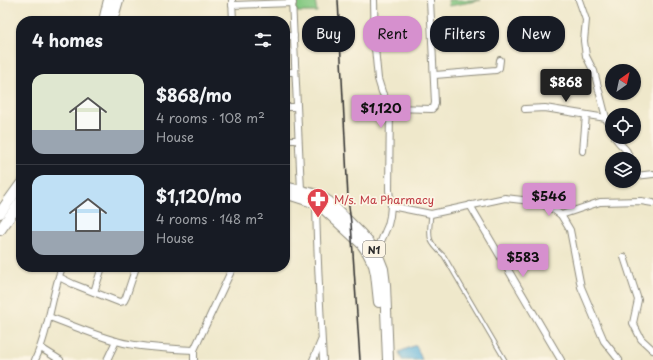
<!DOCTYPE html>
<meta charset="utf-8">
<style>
:root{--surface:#171b24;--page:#242831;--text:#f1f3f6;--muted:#9ea1a6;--line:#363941;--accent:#d690ce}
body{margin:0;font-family:"Playpen Sans",sans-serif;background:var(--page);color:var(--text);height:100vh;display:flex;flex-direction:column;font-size:15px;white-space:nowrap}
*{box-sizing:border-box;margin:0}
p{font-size:13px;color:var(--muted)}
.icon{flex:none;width:22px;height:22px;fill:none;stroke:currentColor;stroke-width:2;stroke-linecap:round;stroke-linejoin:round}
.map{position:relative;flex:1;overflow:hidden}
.sheet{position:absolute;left:16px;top:16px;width:274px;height:256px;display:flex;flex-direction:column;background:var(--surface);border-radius:16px;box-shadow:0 1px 3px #0004}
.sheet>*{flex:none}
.banner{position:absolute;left:302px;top:16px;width:291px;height:36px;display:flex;gap:8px}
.needle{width:26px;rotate:33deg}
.controls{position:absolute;left:605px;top:64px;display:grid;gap:8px}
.controls a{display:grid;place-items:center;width:36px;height:36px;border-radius:50%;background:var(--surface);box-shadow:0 1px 3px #0004;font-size:20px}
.price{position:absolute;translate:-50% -34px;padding:0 9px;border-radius:4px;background:var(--accent);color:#111;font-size:13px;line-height:26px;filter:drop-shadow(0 1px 2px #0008)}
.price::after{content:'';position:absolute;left:50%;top:24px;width:12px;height:9px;margin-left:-6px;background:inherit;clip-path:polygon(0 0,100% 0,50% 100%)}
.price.current{background:#222;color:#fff}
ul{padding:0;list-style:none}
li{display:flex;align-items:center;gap:12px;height:100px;padding:0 16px}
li+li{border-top:1px solid var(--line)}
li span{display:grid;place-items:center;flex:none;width:112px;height:80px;border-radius:12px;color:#555}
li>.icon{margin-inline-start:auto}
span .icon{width:48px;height:48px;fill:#fffc;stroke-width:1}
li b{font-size:17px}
h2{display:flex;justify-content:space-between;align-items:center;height:48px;padding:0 16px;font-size:17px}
.chip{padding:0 14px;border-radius:16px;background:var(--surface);box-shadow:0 1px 3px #0004;font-size:14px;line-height:36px}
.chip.current{background:var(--accent);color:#111}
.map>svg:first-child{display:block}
</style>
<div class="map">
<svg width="653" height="360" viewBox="0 0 653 360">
<rect width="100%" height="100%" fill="#fcf5e5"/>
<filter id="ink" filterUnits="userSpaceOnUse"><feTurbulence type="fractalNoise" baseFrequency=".025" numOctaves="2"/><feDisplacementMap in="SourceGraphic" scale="8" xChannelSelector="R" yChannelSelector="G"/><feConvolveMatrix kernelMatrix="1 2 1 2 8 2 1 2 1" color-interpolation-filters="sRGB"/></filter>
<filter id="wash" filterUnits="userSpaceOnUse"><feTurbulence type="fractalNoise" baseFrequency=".012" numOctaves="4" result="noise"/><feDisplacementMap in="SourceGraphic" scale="16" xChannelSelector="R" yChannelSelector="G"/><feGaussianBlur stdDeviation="0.9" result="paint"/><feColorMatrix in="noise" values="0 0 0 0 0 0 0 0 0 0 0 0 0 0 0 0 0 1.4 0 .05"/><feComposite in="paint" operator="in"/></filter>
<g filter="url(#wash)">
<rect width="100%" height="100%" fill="#efe8cb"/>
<g fill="#86c983" stroke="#587a57">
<polygon points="296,0 315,0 317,12 296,12"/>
<polygon points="448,0 481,0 449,6"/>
</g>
<polygon fill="#5fb3db" stroke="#456f83" points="416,345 422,360 402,360 399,352"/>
</g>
<g filter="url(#ink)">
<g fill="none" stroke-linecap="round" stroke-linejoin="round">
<g stroke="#8d8a7b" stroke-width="5">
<path id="service" d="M 431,214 C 429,237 426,240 444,256 L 505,360"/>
</g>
<g stroke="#8d8a7b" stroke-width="8">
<g id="minor">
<polyline points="232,0 233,21"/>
<polyline points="292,0 301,190"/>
<polyline points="374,0 375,48 378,79 382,92 390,108 389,190 391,206 390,216 388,225 376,253"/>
<polyline points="579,0 586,20 584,41 586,56 591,66 594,71 606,118 612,131"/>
<polyline points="232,5 293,3"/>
<polyline points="285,36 294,36"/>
<polyline points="285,72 295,72"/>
<polyline points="435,75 496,70 499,68 500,60"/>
<polyline points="285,107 296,107"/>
<polyline points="390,108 432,109 434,107 435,103 430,0"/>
<polyline points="525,109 545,108 606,118"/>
<path d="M 615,137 C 619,146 629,148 629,159"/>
<polyline points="285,140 298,140"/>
<polyline points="583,151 586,115"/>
<polyline points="634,174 636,176 653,174"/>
<path d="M 316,203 C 317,255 320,308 323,360"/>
<polyline points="470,205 561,360"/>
<polyline points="391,206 431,214 505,198 531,201 550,207 561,215 570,230 581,287 604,341 619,360"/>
<polyline points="561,215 600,202 641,201 653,203"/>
<polyline points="624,257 638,300 633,323 641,339 653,350"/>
<polyline points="59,277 73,284 119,302 124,301 126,297 136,267"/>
<polyline points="94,292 102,267"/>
<path d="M 49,317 C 75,326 102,339 129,344 C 150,348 172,349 194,350"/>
<polyline points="41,348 60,360"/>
<path d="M 35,360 C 49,331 51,297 62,267"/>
<polyline points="107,360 116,341"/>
<polyline points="194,360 194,350 233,267"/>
<polyline points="313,360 321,341"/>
</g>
</g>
<g stroke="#8d8a7b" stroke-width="12">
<g id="trunk">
<polyline points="104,21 109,0"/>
<polyline points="112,21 118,0"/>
<polyline points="285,187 318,195 329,202 361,234 376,251 383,269 385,285 388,360"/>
<polyline points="285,193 316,203 322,207 361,243 368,253 374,265 376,274 379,302"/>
<polyline points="0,213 21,184"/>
<polyline points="0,230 21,201"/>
</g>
</g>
<use href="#service" stroke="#fff" stroke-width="3"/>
<use href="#minor" stroke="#fff" stroke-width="6"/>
<use href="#trunk" stroke="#fff" stroke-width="10"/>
<polyline stroke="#2b2b2b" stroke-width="1.5" points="338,0 348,198 351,223 360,360"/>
</g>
</g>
<defs>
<g id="pharmacy-pin" transform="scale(1.15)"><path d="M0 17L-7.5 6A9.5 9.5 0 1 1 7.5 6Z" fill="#e0444e" stroke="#fcf5e5"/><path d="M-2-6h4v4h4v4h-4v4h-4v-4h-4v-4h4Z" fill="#fff"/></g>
</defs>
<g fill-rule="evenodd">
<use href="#pharmacy-pin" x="318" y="199"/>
</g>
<g text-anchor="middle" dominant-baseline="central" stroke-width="3.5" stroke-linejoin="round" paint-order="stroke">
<rect fill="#fcf5e5" stroke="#6a6863" stroke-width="1" x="363" y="241" width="22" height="16" rx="3"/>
<g font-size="10" font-weight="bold" fill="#2b2b2b">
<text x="374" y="249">N1</text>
</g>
<g font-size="11" fill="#be3a42" stroke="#fcf5e5" text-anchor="start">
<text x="334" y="199">M/s. Ma Pharmacy</text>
</g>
</g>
</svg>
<div class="controls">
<a><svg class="needle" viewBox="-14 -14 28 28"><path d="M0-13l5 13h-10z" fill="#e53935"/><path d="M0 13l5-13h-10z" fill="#9ea1a6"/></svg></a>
<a><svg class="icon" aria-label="locate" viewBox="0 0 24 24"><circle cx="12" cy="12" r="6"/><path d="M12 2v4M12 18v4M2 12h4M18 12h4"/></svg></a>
<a><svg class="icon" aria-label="layers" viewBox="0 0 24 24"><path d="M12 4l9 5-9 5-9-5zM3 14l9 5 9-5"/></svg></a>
</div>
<b class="price current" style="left:566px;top:103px">$868</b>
<b class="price" style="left:381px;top:129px">$1,120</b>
<b class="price" style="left:549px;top:217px">$546</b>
<b class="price" style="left:523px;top:278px">$583</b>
<div class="banner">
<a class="chip">Buy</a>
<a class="chip current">Rent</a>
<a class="chip">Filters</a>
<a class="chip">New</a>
</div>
<section class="sheet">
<h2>4 homes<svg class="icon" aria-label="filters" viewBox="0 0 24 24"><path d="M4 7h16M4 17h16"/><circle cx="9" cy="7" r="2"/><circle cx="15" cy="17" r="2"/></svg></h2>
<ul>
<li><span style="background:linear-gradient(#dfe7d0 70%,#9aa5b1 0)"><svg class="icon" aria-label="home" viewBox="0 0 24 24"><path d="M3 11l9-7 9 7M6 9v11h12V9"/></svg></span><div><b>$868/mo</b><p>4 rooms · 108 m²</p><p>House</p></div></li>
<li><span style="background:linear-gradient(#bfe0f5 70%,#9aa5b1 0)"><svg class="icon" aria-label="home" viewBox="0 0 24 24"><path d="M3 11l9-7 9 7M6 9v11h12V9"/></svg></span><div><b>$1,120/mo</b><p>4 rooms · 148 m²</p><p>House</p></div></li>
</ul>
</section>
</div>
